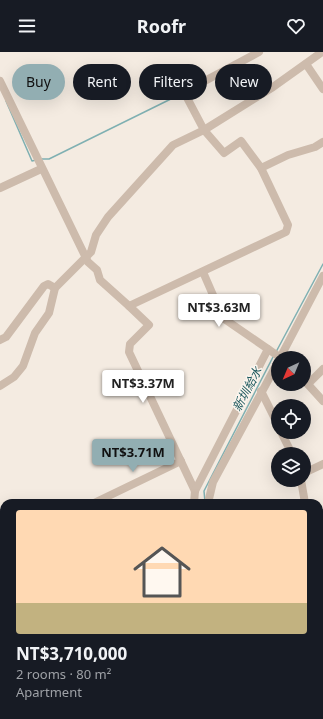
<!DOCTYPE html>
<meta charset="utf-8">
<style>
:root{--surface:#171b24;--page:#20242c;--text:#f1f3f6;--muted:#9ea1a6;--line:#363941;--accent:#92aeb2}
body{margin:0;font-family:"Noto Sans","Noto Sans TC",sans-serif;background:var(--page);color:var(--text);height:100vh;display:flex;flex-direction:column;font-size:15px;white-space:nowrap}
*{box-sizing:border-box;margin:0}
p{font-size:13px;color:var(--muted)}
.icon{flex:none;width:22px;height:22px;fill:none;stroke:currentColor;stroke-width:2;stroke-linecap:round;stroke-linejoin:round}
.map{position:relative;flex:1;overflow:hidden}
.sheet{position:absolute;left:0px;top:447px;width:323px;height:220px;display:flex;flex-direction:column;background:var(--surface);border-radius:12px 12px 0 0;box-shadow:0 4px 16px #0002}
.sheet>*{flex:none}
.top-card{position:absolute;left:12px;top:12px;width:299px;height:36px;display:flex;gap:8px}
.needle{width:26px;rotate:224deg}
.tools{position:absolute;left:271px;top:299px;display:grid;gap:8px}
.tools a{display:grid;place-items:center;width:40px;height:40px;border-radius:50%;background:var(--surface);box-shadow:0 4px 16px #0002;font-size:20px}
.price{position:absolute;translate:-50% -34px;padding:0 9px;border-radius:4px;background:#fff;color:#222;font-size:13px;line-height:26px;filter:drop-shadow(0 1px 2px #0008)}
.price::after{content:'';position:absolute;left:50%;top:24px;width:12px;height:9px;margin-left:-6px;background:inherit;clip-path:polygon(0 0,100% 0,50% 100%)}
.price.on{background:var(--accent);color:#111}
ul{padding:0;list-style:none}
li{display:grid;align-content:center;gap:8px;height:212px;padding:0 16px}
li+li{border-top:1px solid var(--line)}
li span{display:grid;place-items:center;height:124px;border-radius:4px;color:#555}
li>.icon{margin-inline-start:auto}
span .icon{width:72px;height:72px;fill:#fffc;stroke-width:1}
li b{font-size:17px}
.tag{padding:0 14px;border-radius:18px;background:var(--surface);box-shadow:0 4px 16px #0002;font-size:14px;line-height:36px}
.tag.on{background:var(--accent);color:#111}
header{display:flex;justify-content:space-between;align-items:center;height:52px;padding:0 16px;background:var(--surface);font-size:18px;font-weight:700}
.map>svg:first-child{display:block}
</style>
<header><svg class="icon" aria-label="menu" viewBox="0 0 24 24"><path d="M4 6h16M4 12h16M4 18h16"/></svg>Roofr<svg class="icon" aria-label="heart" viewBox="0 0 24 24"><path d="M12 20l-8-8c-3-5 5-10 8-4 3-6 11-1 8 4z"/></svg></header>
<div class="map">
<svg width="323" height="667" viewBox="0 0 323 667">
<rect width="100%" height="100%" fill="#f4ebe1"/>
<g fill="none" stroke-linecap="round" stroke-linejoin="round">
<g stroke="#7fb0b2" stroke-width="1.5">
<polyline points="6,49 32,109 36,108"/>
<polyline points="42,107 49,107 181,42"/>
<polyline points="276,300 323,212"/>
<polyline points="205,450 204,439 273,305"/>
</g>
<g stroke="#cdbbac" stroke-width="8">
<polyline points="306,12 323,37"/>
<polyline points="0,29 88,210 97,218 100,228 129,254 286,180 288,173 261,116 241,89 224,101 204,78 184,40 259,0"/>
<polyline points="261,116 288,103 315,95 323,90"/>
<polyline points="0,136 41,117"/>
<polyline points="203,220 223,266 281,306"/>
<polyline points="129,254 149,273 130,292 129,300 195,439 194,451"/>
<polyline points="0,288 6,285 44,234 48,232 55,236"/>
<polyline points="280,306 323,224"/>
<polyline points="304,328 323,349"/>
<polyline points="308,332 323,317"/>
<polyline points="0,334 14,325 23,314 35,281 49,261 55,236 91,200 96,183 108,165 173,93 204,78 273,35 322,0"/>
<polyline points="261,339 278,373"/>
<polyline points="281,380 292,402"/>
<polyline points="304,421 323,412"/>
<polyline points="301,428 305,451"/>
<polyline points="195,439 268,297"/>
<polyline points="94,451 181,409"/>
<polyline points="208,451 213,430 278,310"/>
<polyline points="0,496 4,494"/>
<polyline points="0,582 4,585"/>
<polyline points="292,663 299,667"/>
<polyline points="306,663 312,667"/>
</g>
<g stroke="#7d675c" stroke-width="10">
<polyline points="319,590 323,590"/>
<polyline points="0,648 4,647"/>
</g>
</g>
<g text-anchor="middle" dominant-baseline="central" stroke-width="3" stroke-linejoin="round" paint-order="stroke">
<g font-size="12" font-style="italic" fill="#1f5a5e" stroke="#fbf5ee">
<text transform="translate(247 337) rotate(-62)">新圳給水</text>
</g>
</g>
</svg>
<div class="tools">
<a><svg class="needle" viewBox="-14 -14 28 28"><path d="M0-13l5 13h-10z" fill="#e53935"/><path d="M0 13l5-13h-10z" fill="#9ea1a6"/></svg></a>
<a><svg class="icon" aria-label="locate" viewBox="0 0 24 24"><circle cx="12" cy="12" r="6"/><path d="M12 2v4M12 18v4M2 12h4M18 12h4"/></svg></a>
<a><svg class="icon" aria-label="layers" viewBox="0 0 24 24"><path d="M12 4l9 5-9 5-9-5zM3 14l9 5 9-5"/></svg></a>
</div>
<b class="price" style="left:219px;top:276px">NT$3.63M</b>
<b class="price" style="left:143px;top:352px">NT$3.37M</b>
<b class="price on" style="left:133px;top:421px">NT$3.71M</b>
<div class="top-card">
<a class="tag on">Buy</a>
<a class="tag">Rent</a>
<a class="tag">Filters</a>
<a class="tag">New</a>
</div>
<section class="sheet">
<ul>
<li><span style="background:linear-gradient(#ffd9b3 75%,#c2b280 0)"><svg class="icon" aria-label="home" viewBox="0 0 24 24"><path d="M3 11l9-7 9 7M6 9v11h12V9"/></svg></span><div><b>NT$3,710,000</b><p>2 rooms · 80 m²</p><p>Apartment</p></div></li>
</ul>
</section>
</div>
